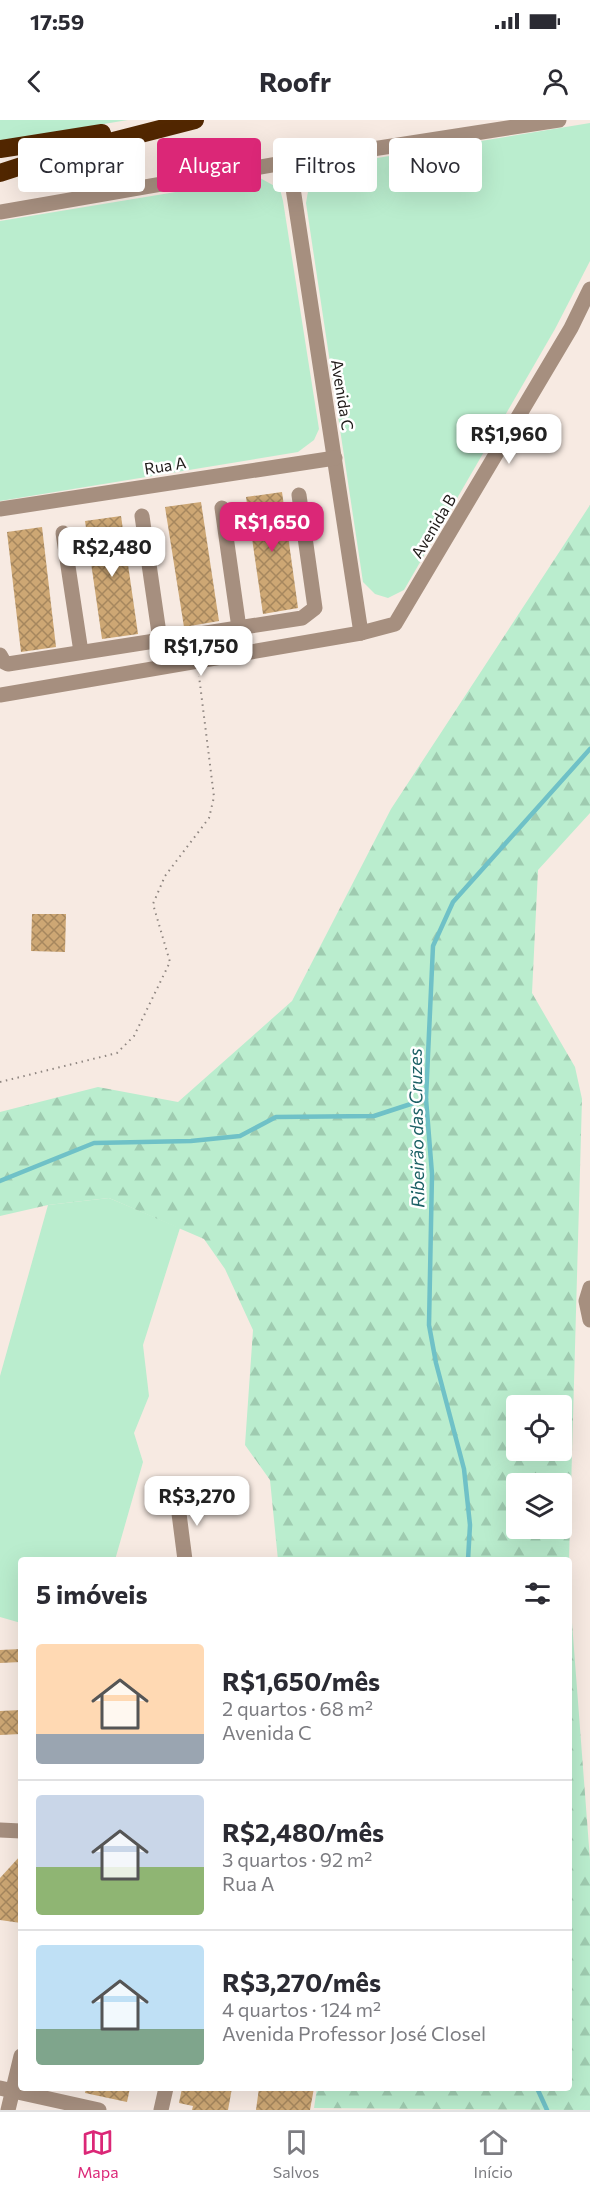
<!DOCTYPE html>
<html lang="pt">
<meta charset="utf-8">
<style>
:root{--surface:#fff;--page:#f7f7f7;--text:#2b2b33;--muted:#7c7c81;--line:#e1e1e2;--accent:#db2777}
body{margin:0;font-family:Commissioner,sans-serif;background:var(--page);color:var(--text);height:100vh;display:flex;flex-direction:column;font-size:22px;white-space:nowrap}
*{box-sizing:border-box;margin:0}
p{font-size:20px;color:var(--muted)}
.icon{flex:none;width:33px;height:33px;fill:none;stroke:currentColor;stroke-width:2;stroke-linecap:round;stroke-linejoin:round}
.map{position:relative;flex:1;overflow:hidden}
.drawer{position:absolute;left:18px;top:1437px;width:554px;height:534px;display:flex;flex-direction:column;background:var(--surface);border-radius:6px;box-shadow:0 6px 24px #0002}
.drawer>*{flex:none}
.hud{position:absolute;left:18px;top:18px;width:555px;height:54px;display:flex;gap:12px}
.controls{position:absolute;left:506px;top:1275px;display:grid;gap:12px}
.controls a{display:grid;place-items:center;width:66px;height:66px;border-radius:6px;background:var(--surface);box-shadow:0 6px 24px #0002;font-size:30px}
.price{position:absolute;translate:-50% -51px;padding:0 14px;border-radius:12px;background:#fff;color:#222;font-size:20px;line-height:39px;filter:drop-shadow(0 2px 3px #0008)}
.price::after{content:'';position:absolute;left:50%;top:36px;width:18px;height:14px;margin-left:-9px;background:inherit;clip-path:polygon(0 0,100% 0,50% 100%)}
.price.active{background:var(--accent);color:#fff}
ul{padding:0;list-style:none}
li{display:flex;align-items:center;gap:18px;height:150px;padding:0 18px}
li+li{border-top:2px solid var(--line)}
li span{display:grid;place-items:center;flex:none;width:168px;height:120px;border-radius:6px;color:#555}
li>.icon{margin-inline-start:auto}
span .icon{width:72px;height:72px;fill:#fffc;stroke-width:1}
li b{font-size:26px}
h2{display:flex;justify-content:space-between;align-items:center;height:72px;padding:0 18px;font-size:26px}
.tag{padding:0 21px;border-radius:6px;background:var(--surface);box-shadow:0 6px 24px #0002;font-size:21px;line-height:54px}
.tag.active{background:var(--accent);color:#fff}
.status{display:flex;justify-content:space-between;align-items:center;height:42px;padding:0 30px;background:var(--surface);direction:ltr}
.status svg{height:16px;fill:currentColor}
header{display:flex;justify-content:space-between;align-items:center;height:78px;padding:0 18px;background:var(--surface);font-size:27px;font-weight:700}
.dock{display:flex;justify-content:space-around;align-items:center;height:84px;border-top:2px solid var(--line);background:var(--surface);font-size:16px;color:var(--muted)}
.dock a{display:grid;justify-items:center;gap:3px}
.dock .active{color:var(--accent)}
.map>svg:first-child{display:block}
</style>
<div class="status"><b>17:59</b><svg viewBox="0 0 49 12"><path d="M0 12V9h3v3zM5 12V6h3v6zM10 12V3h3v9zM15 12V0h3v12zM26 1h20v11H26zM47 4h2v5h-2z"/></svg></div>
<header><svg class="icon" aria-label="back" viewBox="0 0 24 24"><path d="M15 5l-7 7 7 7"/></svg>Roofr<svg class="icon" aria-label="person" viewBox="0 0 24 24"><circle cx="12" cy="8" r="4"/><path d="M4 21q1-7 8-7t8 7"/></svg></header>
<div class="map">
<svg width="590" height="1990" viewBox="0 0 590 1990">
<defs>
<pattern id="forest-firs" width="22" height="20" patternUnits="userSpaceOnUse" patternTransform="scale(1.5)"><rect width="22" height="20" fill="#baedce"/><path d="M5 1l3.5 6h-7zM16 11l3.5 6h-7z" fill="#9fcbb0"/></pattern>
<pattern id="building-cross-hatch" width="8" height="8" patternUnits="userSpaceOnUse" patternTransform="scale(1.5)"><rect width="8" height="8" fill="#cda774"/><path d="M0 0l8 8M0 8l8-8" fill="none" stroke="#a6875e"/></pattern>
</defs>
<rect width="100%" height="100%" fill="#f7eae2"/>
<g fill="#baedce">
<polygon points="0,0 128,0 0,21"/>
<polygon points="590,3 590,141 555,209 404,470 388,478 375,474 363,462 306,83 311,54 322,47"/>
<polygon points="260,58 280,69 283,81 319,309 314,320 298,332 0,381 0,101"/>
<polygon points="109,1078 180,1108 143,1225 149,1276 134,1313 143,1342 115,1440 21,1440 21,1503 0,1497 0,1256 48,1085"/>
</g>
<g fill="url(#forest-firs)" fill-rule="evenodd">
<path d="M 590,385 L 590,693 L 538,750 L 532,873 L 575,947 L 582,979 L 569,1440 L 278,1440 L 270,1360 L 245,1325 L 253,1210 L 225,1149 L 204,1119 L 109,1078 L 48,1085 L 0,1096 L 0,992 L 98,967 L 178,982 L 292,881 L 391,689 ZM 516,1286 L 561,1286 L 561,1330 L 516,1330 ZM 516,1364 L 561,1364 L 561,1408 L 516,1408 Z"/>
<polygon points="569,1463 590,1740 590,1990 314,1988 317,1968 568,1968"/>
</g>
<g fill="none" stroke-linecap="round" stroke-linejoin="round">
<g stroke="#6fc1c7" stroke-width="4.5">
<polyline points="0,1061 94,1023 191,1021 240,1016 276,997 374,996 426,979"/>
<polyline points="468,1440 470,1405 464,1349 436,1243 429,1205 432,1054 426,979 433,826 453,782 590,629"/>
<polyline points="537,1968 547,1990"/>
</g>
</g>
<g fill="url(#building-cross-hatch)">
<polygon points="282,372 298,488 263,494 246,377"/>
<polygon points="201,382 219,501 184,507 165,387"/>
<polygon points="121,396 138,514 102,519 85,401"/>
<polygon points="42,407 56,527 21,532 7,412"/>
<polygon points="32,794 66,794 65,832 31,831"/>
<polygon points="21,1529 21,1542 0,1543 0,1530"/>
<polygon points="21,1590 21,1614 0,1615 0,1591"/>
<polygon points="21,1735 21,1803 0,1800 0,1758"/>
<polygon points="86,1968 130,1968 127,1982 85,1973"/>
<polygon points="182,1968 232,1968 228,1990 192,1990 193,1986 179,1983"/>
<polygon points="259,1968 314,1968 310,1990 256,1990"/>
</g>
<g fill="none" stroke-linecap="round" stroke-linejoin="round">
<polyline stroke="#8f8681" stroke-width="2" stroke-dasharray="1.5 4.5" stroke-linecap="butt" points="0,962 117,933 134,916 170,842 153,784 165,756 209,698 214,677 199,556"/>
<g stroke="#a68f7f" stroke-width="15">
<polyline points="289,42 361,513"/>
<polyline points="0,92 289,42 559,0"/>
<polyline points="222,388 239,508"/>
<polyline points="0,389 335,338"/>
<polyline points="142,396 160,520"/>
<polyline points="63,413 81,532"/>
<polyline points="0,535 4,542 8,544 302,498 315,488 299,375"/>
<polyline points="0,575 361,513 395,504 571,208 590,169"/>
<polyline points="590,1168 586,1181 590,1200"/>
<polyline points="177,1378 185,1440"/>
<polyline points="0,1710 21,1711"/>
<polyline points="0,1968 99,1990"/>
<polyline points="8,1990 21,1936"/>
<polyline points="161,1990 166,1968"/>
</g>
<g stroke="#522700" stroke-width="18">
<polyline points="0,29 102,13"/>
<polyline points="0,53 43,39 195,0"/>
</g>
</g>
<g text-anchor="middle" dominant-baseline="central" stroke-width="5" stroke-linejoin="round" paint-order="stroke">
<g font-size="16" fill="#1f1a18" stroke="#fff">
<text transform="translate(343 275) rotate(81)">Avenida C</text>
<text transform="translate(165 345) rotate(-9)">Rua A</text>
<text transform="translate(433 406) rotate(-59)">Avenida B</text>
</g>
<g font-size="18" font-style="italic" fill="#1b6065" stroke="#fff">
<text transform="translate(416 1008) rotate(-91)">Ribeirão das Cruzes</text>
</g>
</g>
</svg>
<div class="controls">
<a><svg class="icon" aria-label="locate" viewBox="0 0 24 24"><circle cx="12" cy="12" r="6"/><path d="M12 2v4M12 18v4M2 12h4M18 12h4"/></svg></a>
<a><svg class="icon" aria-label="layers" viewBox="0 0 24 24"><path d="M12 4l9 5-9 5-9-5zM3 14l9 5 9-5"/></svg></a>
</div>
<b class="price" style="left:509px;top:345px">R$1,960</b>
<b class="price active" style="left:272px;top:433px">R$1,650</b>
<b class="price" style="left:112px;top:458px">R$2,480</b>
<b class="price" style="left:201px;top:557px">R$1,750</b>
<b class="price" style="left:197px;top:1407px">R$3,270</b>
<div class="hud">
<a class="tag">Comprar</a>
<a class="tag active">Alugar</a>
<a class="tag">Filtros</a>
<a class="tag">Novo</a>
</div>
<section class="drawer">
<h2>5 imóveis<svg class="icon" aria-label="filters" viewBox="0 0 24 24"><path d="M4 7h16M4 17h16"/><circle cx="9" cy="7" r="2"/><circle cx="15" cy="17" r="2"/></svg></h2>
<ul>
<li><span style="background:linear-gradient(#ffd9b3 75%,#9aa5b1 0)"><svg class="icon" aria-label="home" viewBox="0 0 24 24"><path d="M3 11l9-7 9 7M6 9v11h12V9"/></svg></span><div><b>R$1,650/mês</b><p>2 quartos · 68 m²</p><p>Avenida C</p></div></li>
<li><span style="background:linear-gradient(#c9d6e8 60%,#8fb573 0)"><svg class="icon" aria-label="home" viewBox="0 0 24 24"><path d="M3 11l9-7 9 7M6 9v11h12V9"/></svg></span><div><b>R$2,480/mês</b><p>3 quartos · 92 m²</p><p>Rua A</p></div></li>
<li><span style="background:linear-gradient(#bfe0f5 70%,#7fa58c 0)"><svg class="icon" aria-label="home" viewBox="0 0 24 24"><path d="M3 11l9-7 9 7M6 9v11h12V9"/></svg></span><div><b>R$3,270/mês</b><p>4 quartos · 124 m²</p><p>Avenida Professor José Closel</p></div></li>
</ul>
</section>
</div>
<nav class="dock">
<a class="active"><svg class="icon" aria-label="map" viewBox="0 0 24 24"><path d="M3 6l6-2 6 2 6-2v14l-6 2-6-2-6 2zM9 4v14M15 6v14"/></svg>Mapa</a>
<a><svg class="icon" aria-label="saved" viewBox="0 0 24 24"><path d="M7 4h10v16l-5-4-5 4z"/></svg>Salvos</a>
<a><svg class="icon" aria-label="home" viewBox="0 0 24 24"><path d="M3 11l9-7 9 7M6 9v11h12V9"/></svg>Início</a>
</nav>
